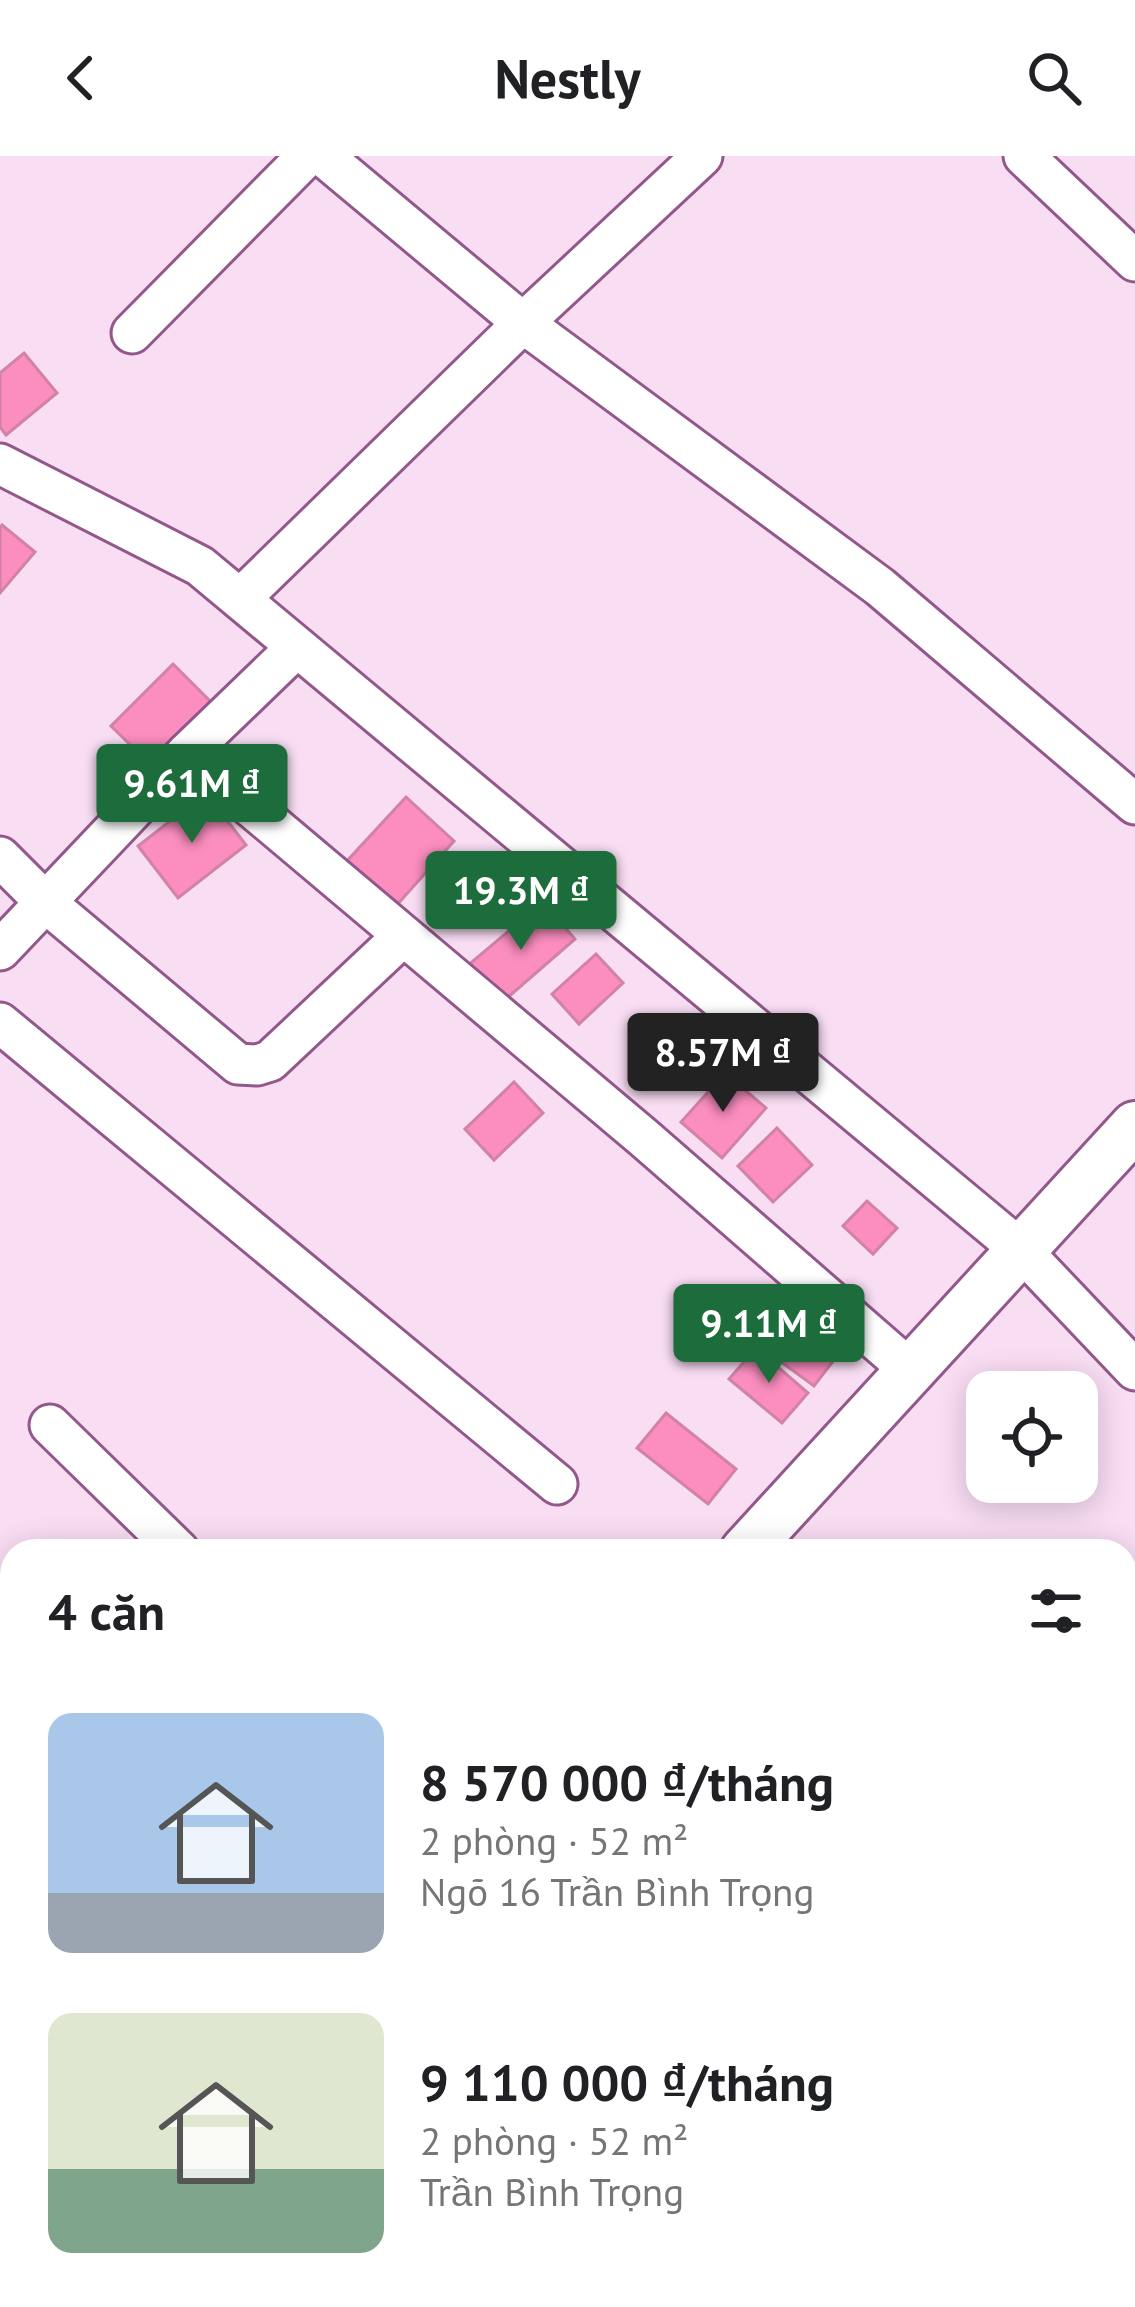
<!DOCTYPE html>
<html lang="vi">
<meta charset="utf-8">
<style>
:root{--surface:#fff;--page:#f6f6f6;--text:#202124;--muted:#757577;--accent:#1d6c3c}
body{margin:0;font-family:"PT Sans",sans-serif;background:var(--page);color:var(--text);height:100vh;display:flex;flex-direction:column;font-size:45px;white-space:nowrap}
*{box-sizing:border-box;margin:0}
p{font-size:39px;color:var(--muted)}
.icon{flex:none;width:66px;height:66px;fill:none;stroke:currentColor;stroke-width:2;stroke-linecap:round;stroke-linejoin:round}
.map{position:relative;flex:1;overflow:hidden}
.side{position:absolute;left:0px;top:1383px;width:1137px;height:768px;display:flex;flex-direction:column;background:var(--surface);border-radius:36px 36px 0 0;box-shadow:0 6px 30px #0003}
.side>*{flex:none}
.controls{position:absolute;left:966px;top:1215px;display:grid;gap:24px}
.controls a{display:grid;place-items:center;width:132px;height:132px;border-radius:24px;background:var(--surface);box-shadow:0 6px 30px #0003;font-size:60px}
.price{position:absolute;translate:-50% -102px;padding:0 27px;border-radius:12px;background:var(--accent);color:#fff;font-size:39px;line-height:78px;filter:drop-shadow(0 3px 6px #0008)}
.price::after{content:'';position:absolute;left:50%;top:72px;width:36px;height:27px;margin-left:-18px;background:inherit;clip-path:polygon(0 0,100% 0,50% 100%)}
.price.current{background:#222;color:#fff}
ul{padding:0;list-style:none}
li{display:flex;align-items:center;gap:36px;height:300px;padding:0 48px}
li span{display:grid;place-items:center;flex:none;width:336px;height:240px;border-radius:24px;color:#555}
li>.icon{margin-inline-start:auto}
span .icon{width:144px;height:144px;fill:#fffc;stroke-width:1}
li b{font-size:51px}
h2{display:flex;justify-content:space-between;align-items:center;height:144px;padding:0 48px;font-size:51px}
header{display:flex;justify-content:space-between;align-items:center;height:156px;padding:0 48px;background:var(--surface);font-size:54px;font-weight:700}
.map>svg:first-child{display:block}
</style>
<header><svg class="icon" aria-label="back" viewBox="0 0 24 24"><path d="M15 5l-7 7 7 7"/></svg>Nestly<svg class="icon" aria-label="search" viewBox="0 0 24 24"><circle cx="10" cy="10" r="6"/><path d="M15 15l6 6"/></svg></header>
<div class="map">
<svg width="1135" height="2151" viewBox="0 0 1135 2151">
<rect width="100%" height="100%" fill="#f9ddf3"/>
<g fill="#fb8dbf" stroke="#d182a5" stroke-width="3">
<polygon points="24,197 57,237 6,279 0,271 0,217"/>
<polygon points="2,369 35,396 0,437 0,372"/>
<polygon points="173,508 217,552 155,613 111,570"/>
<polygon points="206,637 246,689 178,742 138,690"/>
<polygon points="406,641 454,685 396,750 346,706"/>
<polygon points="543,746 575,783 499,849 466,811"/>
<polygon points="596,798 623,827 579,868 552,838"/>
<polygon points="725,917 766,952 722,1002 681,966"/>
<polygon points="514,926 543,957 494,1004 465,973"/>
<polygon points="777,972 812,1009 773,1046 738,1010"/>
<polygon points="867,1045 897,1072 873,1098 843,1070"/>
<polygon points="799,1173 837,1200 814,1230 777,1203"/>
<polygon points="756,1192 808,1237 782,1267 729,1223"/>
<polygon points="666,1257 736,1313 708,1348 637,1292"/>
</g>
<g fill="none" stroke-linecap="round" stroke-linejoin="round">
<g stroke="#93588b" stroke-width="45">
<g id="minor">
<polyline points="323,0 523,167 880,431 1135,648"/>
<polyline points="1024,0 1135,105"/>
<polyline points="132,177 307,0"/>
<polyline points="0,308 200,410 1021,1094 1135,1214"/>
<polyline points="240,443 523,167 702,0"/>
<polyline points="187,597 644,982 909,1213"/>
<polyline points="0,701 45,746 238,908 257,909 270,905 403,780"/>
<polyline points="0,794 187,597 297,491"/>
<polyline points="0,867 557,1328"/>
<polyline points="50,1269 179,1395"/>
<polyline points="1125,1447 1135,1436"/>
<polyline points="0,1496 12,1507"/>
<polyline points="1125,1590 1135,1599"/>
<polyline points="0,1819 12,1829"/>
<polyline points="1125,1905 1135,1913"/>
<polyline points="464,2139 477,2151"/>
<polyline points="778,2139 793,2151"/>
<polyline points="1008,2139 1024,2151"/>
<polyline points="649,2151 658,2139"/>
</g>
</g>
<g stroke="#93588b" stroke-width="54">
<g id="tertiary">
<polyline points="745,1395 1135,970"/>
<polyline points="184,2151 192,2139"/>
</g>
</g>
<use href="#minor" stroke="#fff" stroke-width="39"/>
<use href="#tertiary" stroke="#fff" stroke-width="48"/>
</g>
</svg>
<div class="controls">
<a><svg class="icon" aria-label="locate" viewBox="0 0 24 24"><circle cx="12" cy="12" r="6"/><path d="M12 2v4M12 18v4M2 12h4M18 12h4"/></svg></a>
</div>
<b class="price" style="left:192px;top:690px">9.61M ₫</b>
<b class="price" style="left:521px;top:797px">19.3M ₫</b>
<b class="price current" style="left:723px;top:959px">8.57M ₫</b>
<b class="price" style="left:769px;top:1230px">9.11M ₫</b>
<section class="side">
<h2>4 căn<svg class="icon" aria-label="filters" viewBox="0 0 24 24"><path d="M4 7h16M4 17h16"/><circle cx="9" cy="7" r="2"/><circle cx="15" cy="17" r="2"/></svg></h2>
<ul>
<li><span style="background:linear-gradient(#a9c7e8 75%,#9aa5b1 0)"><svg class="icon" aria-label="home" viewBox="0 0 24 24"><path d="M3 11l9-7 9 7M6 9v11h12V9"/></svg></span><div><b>8 570 000 ₫/tháng</b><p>2 phòng · 52 m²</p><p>Ngõ 16 Trần Bình Trọng</p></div></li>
<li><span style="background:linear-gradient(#dfe7d0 65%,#7fa58c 0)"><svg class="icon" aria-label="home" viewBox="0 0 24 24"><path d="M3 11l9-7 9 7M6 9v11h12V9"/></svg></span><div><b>9 110 000 ₫/tháng</b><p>2 phòng · 52 m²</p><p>Trần Bình Trọng</p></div></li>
</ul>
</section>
</div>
